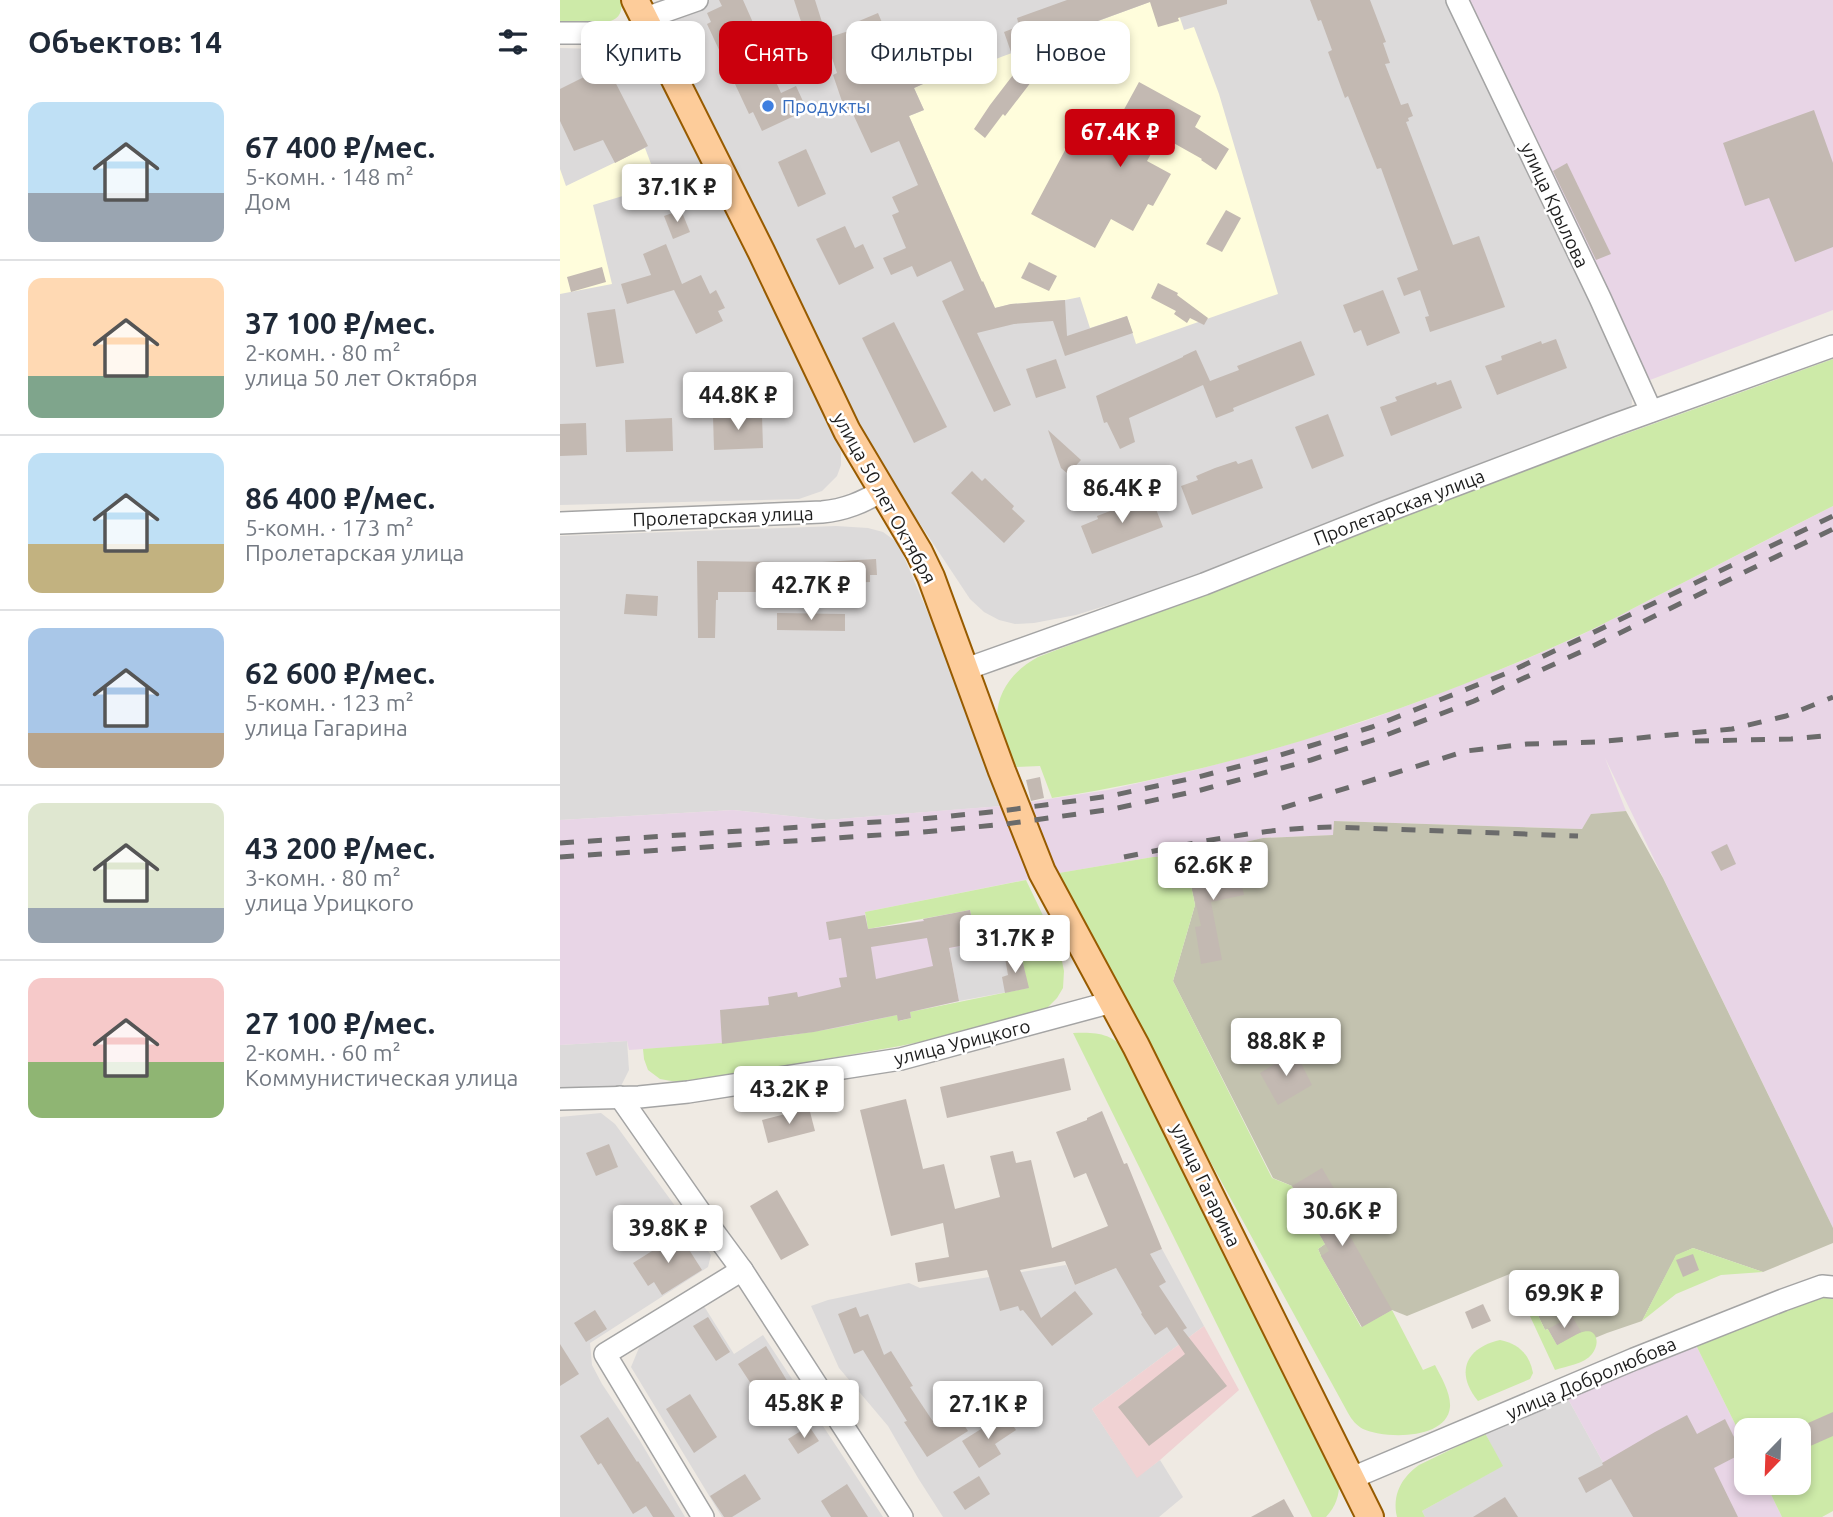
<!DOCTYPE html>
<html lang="ru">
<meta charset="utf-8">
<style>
:root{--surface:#fff;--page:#f6f6f7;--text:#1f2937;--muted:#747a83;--line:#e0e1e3;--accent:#cb000d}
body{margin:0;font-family:Ubuntu,sans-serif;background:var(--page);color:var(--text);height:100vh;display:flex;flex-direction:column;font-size:26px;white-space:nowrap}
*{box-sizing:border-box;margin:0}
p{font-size:23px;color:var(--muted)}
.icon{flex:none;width:38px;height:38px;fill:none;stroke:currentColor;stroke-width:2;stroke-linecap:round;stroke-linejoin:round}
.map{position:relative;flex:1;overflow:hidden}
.side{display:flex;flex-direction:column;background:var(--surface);width:560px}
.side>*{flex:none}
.banner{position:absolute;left:21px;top:21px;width:665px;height:63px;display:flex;gap:14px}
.needle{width:46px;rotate:203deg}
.controls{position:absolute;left:1174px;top:1418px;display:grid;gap:14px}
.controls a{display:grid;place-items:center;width:77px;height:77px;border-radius:14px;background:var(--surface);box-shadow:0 4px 10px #0003;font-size:35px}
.price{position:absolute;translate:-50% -60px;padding:0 16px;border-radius:7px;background:#fff;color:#222;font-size:23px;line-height:46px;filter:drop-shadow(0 2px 4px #0008)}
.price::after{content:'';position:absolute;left:50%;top:42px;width:21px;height:16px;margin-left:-10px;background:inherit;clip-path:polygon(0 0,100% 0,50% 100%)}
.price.current{background:var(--accent);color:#fff}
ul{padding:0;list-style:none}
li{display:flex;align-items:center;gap:21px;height:175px;padding:0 28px}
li+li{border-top:2px solid var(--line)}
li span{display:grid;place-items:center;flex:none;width:196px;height:140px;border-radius:14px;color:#555}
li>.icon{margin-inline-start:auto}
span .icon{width:84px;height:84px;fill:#fffc;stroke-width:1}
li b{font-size:30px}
h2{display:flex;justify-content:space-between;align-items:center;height:84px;padding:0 28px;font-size:30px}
.chip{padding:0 24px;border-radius:14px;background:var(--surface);box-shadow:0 4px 10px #0003;font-size:24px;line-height:63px}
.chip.current{background:var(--accent);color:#fff}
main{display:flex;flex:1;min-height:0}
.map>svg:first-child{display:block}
</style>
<main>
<section class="side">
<h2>Объектов: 14<svg class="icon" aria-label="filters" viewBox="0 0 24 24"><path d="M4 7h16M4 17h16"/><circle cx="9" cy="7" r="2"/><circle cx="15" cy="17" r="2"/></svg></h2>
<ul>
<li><span style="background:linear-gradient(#bfe0f5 65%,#9aa5b1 0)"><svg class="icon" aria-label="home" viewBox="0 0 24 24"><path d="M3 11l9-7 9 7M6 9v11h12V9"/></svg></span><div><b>67 400 ₽/мес.</b><p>5-комн. · 148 m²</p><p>Дом</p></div></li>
<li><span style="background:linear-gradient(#ffd9b3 70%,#7fa58c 0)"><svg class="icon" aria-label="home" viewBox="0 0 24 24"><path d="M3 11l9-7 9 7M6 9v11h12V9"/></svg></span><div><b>37 100 ₽/мес.</b><p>2-комн. · 80 m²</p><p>улица 50 лет Октября</p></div></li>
<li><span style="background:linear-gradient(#bfe0f5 65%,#c2b280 0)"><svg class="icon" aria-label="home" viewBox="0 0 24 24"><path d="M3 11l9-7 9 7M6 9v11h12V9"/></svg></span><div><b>86 400 ₽/мес.</b><p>5-комн. · 173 m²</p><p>Пролетарская улица</p></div></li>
<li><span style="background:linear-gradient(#a9c7e8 75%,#b9a48a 0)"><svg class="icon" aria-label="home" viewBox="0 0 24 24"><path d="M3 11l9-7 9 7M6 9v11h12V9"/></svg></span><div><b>62 600 ₽/мес.</b><p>5-комн. · 123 m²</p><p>улица Гагарина</p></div></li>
<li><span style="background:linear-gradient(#dfe7d0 75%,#9aa5b1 0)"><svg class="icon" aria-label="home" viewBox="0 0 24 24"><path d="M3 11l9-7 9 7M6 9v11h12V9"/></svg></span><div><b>43 200 ₽/мес.</b><p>3-комн. · 80 m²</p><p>улица Урицкого</p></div></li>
<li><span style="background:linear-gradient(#f6c9c9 60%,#8fb573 0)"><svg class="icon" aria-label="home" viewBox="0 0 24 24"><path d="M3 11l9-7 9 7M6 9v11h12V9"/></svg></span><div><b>27 100 ₽/мес.</b><p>2-комн. · 60 m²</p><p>Коммунистическая улица</p></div></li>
</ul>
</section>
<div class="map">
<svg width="1273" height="1517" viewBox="0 0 1273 1517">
<rect width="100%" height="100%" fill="#efeae3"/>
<g fill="#dcdada">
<polygon points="150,0 892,0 1071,387 1072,404 1069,409 641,576 516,615 474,623 455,624 439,620 424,612 410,599 319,462 208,247 103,31 107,23 113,18 129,9"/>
<polygon points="0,48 78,50 88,55 94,64 216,306 235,354 276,439 281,452 281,465 277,476 262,491 239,499 0,505"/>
<polygon points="276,526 308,528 323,532 338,543 397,681 442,806 266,820 173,810 0,820 0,536"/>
<polygon points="456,923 469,988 399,1001 389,948 416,943 414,931"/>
<polygon points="67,1041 69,1070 60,1088 0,1091 0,1045"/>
<polygon points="41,1113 55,1124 151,1255 148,1267 30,1343 32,1365 42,1384 80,1441 125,1517 0,1517 0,1117"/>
<polygon points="602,1249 644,1326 532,1409 577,1477 600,1460 623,1497 599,1517 383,1517 358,1478 328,1426 279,1368 251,1306 268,1300 349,1283 360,1288 506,1265 515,1285"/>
<polygon points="142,1303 174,1354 203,1335 323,1517 162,1517 71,1367 81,1343"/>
<polygon points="1007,1397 1073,1517 865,1517 862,1511 942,1466 925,1433"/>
</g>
<polygon fill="#f0d2d3" points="644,1326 679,1390 600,1460 577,1478 532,1409"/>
<g fill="#e8d5e6">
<polygon points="906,0 1273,0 1273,310 1090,380 991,172"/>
<polygon points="1273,506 1273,1228 1045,758 1066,811 1032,814 1022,829 775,821 774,835 703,838 625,856 593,857 499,873 305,912 308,929 340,925 410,910 416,943 389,949 399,1001 351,1012 351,1018 162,1044 69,1050 67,1041 0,1045 0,820 173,810 266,820 402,809 442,806 548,790 635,770 710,750 805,721 860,701 964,660 1021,635"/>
<polygon points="1136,1345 1186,1446 1186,1482 1205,1482 1222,1517 1073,1517 1007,1397"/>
</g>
<g fill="#fffddc">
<polygon points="595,0 614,0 624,30 634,27 659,94 718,294 576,344 567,316 530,328 520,297 505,300 451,304 435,308 418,274 349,116 364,110 354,88 406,65 409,70 441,57"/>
<polygon points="85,148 99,185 33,205 52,284 0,294 0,169 6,186"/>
</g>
<polygon fill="#c3c2af" points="1066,811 1103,878 1273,1228 1273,1243 1203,1272 1133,1248 1116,1256 1082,1321 1047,1333 1001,1352 988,1329 985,1330 957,1271 847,1316 832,1310 802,1327 761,1256 758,1249 765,1244 732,1186 713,1178 613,981 635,905 625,856 703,838 773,835 774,821 1022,829 1031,814"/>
<g fill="#cdeaa8">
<path d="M 0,0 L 61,0 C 62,7 62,16 53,20 C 44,24 12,22 0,22 Z"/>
<path d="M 1273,359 L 1273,506 C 1216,535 1160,564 1103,593 C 1075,607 1047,623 1018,636 C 850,712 674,770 492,798 L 480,766 L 453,767 C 448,754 441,739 438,725 C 433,695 453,670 478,657 L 647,593 L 841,515 Z"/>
<path d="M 625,856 L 635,905 L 613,981 L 712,1178 L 732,1186 L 765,1244 L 758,1249 L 761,1256 L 801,1327 L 832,1310 L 863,1370 L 875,1365 C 881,1377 891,1393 890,1407 C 887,1440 825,1439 803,1429 C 796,1425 792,1420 788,1413 L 585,1042 L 510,900 L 499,873 L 593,857 Z"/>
<path d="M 466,880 L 500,951 L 504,971 L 503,988 L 497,998 L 486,1009 L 474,1015 L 419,1030 L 340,1046 L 209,1069 L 117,1082 L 100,1079 L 88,1070 L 84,1059 L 83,1049 C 140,1045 196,1041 251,1032 C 280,1028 308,1021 337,1015 L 339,1021 L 351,1018 L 350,1012 L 468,988 L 455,923 L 414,931 L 410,910 L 308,929 L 305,912 Z"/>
<path d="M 513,1033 C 537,1032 551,1033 568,1052 L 779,1475 C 780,1492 778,1504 766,1517 L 752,1517 Z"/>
<polygon points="1133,1248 1203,1272 1161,1275 1116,1294 1082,1321 1116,1255"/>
<path d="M 957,1271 L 985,1330 L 988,1329 L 997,1345 C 1006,1341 1031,1321 1036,1338 C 1038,1344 1035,1350 1032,1354 C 1024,1364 1007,1366 995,1370 L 950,1273 Z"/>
<polygon points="1264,1297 1273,1298 1273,1511 1262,1517 1222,1517 1205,1482 1239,1482 1239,1430 1186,1430 1186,1446 1136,1345"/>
<path d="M 940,1340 C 958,1344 969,1353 973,1373 L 970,1379 L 918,1401 C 895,1373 905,1348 940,1340 Z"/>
<path d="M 925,1433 L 943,1466 L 862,1511 L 865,1517 L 837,1517 C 832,1495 841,1478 859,1465 Z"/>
</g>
<g fill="#c3b9b2" fill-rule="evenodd">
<polygon points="159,0 183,0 210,61 207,62 221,93 236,86 247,110 202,131 193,112 189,114 147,24 151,22 147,13 162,6"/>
<polygon points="234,0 255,0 267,38 301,27 299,21 318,13 332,46 378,26 385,42 408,32 422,65 408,70 406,65 354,88 364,110 349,116 422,282 423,281 435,308 451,304 505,300 507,336 567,316 573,333 505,356 493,321 454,324 417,333 451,405 434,412 382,301 404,290 391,261 357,277 352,266 331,275 323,258 346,248 332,215 339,212 332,197 358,185 339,141 311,153 293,114 287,116 273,75 277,73 266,40 249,46"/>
<polygon points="507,0 667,0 667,4 618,18 619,21 598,27 590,2 502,34 483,70 481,69 445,116 443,114 425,138 414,129 430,105 480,40 451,52 444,32 459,26 457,18"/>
<polygon points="750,0 810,0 826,42 823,43 830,63 825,64 841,105 848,103 853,116 848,118 849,121 846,122 893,245 919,236 945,307 870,332 865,317 869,316 860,290 844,296 837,278 858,270 821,168 817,169 788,96 785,98 768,52 772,50 761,20 758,21"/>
<polygon points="40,69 50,72 88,146 55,163 43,140 14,151 0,121 0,89"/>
<polygon points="579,82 641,116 635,127 669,149 656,170 641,160 642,159 601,136 587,161 611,174 593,206 588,204 573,231 551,219 535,248 471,214 519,124 573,154 587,129 561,115"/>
<polygon points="1254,110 1273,163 1273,247 1235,262 1209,198 1185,206 1163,143"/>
<polygon points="246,149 266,194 238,207 218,162"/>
<polygon points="1007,163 1051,254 1036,260 993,171"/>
<polygon points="121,210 130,232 113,239 104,216"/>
<polygon points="666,210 681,218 662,252 646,244"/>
<polygon points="285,226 295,248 303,244 314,268 279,285 256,239"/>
<polygon points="106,244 122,284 141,275 150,294 156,290 165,308 158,311 163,321 136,334 114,290 67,304 61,284 91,275 83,254"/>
<polygon points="469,262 497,276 489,291 461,278"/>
<polygon points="42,267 46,282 11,292 7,277"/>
<polygon points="598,283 618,293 617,295 648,318 644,325 630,318 627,323 614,314 616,311 591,298"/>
<polygon points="823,290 840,333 807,346 801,330 794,333 783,305"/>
<polygon points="55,309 64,363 36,367 27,313"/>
<polygon points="334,322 387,427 354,443 302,338"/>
<polygon points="996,339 1007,368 937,395 925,366 942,360 941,356 981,341 982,344"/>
<polygon points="741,341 755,375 673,408 674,411 656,418 643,385 569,418 575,442 560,449 547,422 544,423 536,396 623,357 623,356 636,350 650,381 679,370 677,366"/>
<polygon points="496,359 506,388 476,398 466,369"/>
<polygon points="891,380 902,408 831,436 820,407 837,401 835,397 876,382 877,385"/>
<polygon points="768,414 784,456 752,469 735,427"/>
<polygon points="202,415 203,448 154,450 153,416"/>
<polygon points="112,418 113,451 66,452 65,420"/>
<polygon points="26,423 27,455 0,456 0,424"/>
<polygon points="488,430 521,460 508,474 501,468"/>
<polygon points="692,459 703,488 632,515 621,486 638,480 636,476 655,468 676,461 678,464"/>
<polygon points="412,471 422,481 425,478 454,506 452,509 465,521 444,543 391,493"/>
<polygon points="592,499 603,527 532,554 521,526 538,519 537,516 577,501 578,504"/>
<polygon points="316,559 317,575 310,575 310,582 263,584 262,562"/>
<polygon points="137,561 215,562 215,592 158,592 158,600 156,600 155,638 138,638"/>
<polygon points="66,594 98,596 97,616 64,614"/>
<polygon points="217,613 285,614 285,631 217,630"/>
<polygon points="480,777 484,798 471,801 466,780"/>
<polygon points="1167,844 1176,864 1161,871 1151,852"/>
<polygon points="676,859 684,895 651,902 662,960 641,964 635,927 641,926 628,870"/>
<path d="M 410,910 L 416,943 L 389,948 L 399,1001 L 350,1012 L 351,1018 L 338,1021 L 337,1015 L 254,1032 L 162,1044 L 160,1010 L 209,1005 L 208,997 L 237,992 L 238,997 L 281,987 L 279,978 L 287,977 L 281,938 L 269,940 L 266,922 L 305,915 L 308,929 L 364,921 L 363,919 ZM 367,938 L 373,966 L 316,979 L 311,947 Z"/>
<polygon points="461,955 469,988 445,993 442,977 448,975 445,958"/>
<polygon points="735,1051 752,1085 718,1105 700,1073"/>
<polygon points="504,1058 511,1090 387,1118 380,1087"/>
<polygon points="346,1099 363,1169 384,1164 395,1209 440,1197 430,1156 453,1151 456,1163 471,1160 492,1248 548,1226 526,1173 514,1178 496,1132 527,1120 527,1118 542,1111 564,1164 567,1163 602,1249 590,1254 606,1282 599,1286 627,1328 623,1330 667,1386 589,1446 558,1407 625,1354 607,1327 595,1335 581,1314 582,1313 556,1268 515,1285 505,1261 460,1270 481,1318 515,1291 533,1314 492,1346 463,1310 460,1311 458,1306 440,1311 427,1270 358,1282 355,1263 389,1257 383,1223 331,1236 300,1110"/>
<polygon points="249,1108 255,1131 208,1143 202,1120"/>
<polygon points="49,1144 58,1167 36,1176 26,1153"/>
<polygon points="762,1168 796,1226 787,1231 832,1310 802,1327 761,1256 769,1251 732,1186"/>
<polygon points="217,1190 249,1245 221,1260 190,1206"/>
<polygon points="119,1234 142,1270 102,1295 94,1282 88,1286 73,1263"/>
<polygon points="1133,1254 1139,1270 1123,1277 1116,1260"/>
<polygon points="923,1304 931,1321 912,1329 905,1312"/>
<polygon points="296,1307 300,1317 308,1314 324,1355 331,1351 353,1386 350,1387 374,1423 394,1410 408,1431 367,1457 344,1422 347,1421 303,1350 294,1354 278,1314"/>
<polygon points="35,1310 47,1329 26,1342 14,1323"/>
<polygon points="1012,1316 1021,1332 997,1345 988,1329"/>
<polygon points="148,1317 170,1352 156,1361 133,1326"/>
<polygon points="0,1344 19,1374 0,1386"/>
<polygon points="206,1346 232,1389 205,1405 178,1364"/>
<polygon points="130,1394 157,1437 134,1453 106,1409"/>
<polygon points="1273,1412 1273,1436 1239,1451 1239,1427"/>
<polygon points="445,1414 456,1430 435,1444 441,1454 419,1468 402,1441"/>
<polygon points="1127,1415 1137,1434 1165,1419 1175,1439 1178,1437 1185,1452 1154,1468 1178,1517 1073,1517 1051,1479 1026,1493 1018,1478 1043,1465 1042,1463 1095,1432"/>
<polygon points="48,1417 77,1462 78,1461 115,1517 93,1517 86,1506 73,1514 41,1463 38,1465 20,1436"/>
<polygon points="249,1426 259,1441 238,1454 228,1439"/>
<polygon points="185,1474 201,1499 172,1517 164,1517 150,1496"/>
<polygon points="419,1476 430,1494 405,1510 393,1492"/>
<polygon points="287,1484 308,1517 271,1517 261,1501"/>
<polygon points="945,1497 958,1517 913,1517"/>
<polygon points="724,1499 734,1517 691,1517"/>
</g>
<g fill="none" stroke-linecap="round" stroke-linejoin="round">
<g stroke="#a4a4a4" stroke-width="24">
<g id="minor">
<polyline points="897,0 1040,298 1091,411"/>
<polyline points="83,19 137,0"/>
<polyline points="0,33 90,33"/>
<path d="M 0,523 L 262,512 C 285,510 303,502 322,491"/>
<polyline points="406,669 644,584 822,513 1051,426 1273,346"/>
<polyline points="60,1097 154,1232 182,1270 342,1517"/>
<polyline points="0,1099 79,1097 128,1092 341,1059 552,1002"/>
<polyline points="792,1478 1074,1359 1223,1300 1262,1286 1273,1287"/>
<polyline points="143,1517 45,1354 182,1270"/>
</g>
</g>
<g stroke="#975b00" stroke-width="30">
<polyline id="major" points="75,0 201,251 287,431 359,552 371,577 442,771 482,872 576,1046 810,1517"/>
</g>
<use href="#minor" stroke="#fff" stroke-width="21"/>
<use href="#major" stroke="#fdcc9a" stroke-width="26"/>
<g stroke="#6b6b6b" stroke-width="5" stroke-dasharray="14 14" stroke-linecap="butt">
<polyline points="1135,741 1231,739 1273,735"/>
<polyline points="722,808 906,751 967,744 1037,742 1172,729 1226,716 1273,697"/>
<polyline points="0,843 361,819 441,811 550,796 638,777 711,758 812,727 947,673 1022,638 1273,516"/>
<polyline points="0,857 363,832 446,824 553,809 641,790 751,760 816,739 914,701 1027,649 1273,529"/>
<path d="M 564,857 C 635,843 700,828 774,827 L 1018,836"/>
</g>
</g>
<circle fill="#3f7fe0" stroke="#fff" stroke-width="2.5" cx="208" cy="106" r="7"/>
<g text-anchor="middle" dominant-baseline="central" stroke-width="5" stroke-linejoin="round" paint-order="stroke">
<g font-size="19" fill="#366cbe" stroke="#fff" text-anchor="start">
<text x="222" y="106">Продукты</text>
</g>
<g font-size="19" fill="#1d1d1d" stroke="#fff">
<text transform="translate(995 205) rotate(65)">улица Крылова</text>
<text transform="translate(325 498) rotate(61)">улица 50 лет Октября</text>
<text transform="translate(839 507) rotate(-21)">Пролетарская улица</text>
<text transform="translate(163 516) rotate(-2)">Пролетарская улица</text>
<text transform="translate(402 1042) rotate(-14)">улица Урицкого</text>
<text transform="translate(646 1185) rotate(64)">улица Гагарина</text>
<text transform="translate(1031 1378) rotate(-23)">улица Добролюбова</text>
</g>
</g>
</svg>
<div class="controls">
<a><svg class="needle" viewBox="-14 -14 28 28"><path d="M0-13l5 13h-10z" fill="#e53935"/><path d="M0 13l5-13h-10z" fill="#747a83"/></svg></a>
</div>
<b class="price current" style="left:560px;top:169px">67.4K ₽</b>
<b class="price" style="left:117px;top:224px">37.1K ₽</b>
<b class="price" style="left:178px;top:432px">44.8K ₽</b>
<b class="price" style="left:562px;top:525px">86.4K ₽</b>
<b class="price" style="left:251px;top:622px">42.7K ₽</b>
<b class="price" style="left:653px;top:902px">62.6K ₽</b>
<b class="price" style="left:455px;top:975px">31.7K ₽</b>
<b class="price" style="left:726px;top:1078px">88.8K ₽</b>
<b class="price" style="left:229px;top:1126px">43.2K ₽</b>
<b class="price" style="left:782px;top:1248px">30.6K ₽</b>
<b class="price" style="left:108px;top:1265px">39.8K ₽</b>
<b class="price" style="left:1004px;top:1330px">69.9K ₽</b>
<b class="price" style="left:244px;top:1440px">45.8K ₽</b>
<b class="price" style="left:428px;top:1441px">27.1K ₽</b>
<div class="banner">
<a class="chip">Купить</a>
<a class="chip current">Снять</a>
<a class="chip">Фильтры</a>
<a class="chip">Новое</a>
</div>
</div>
</main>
